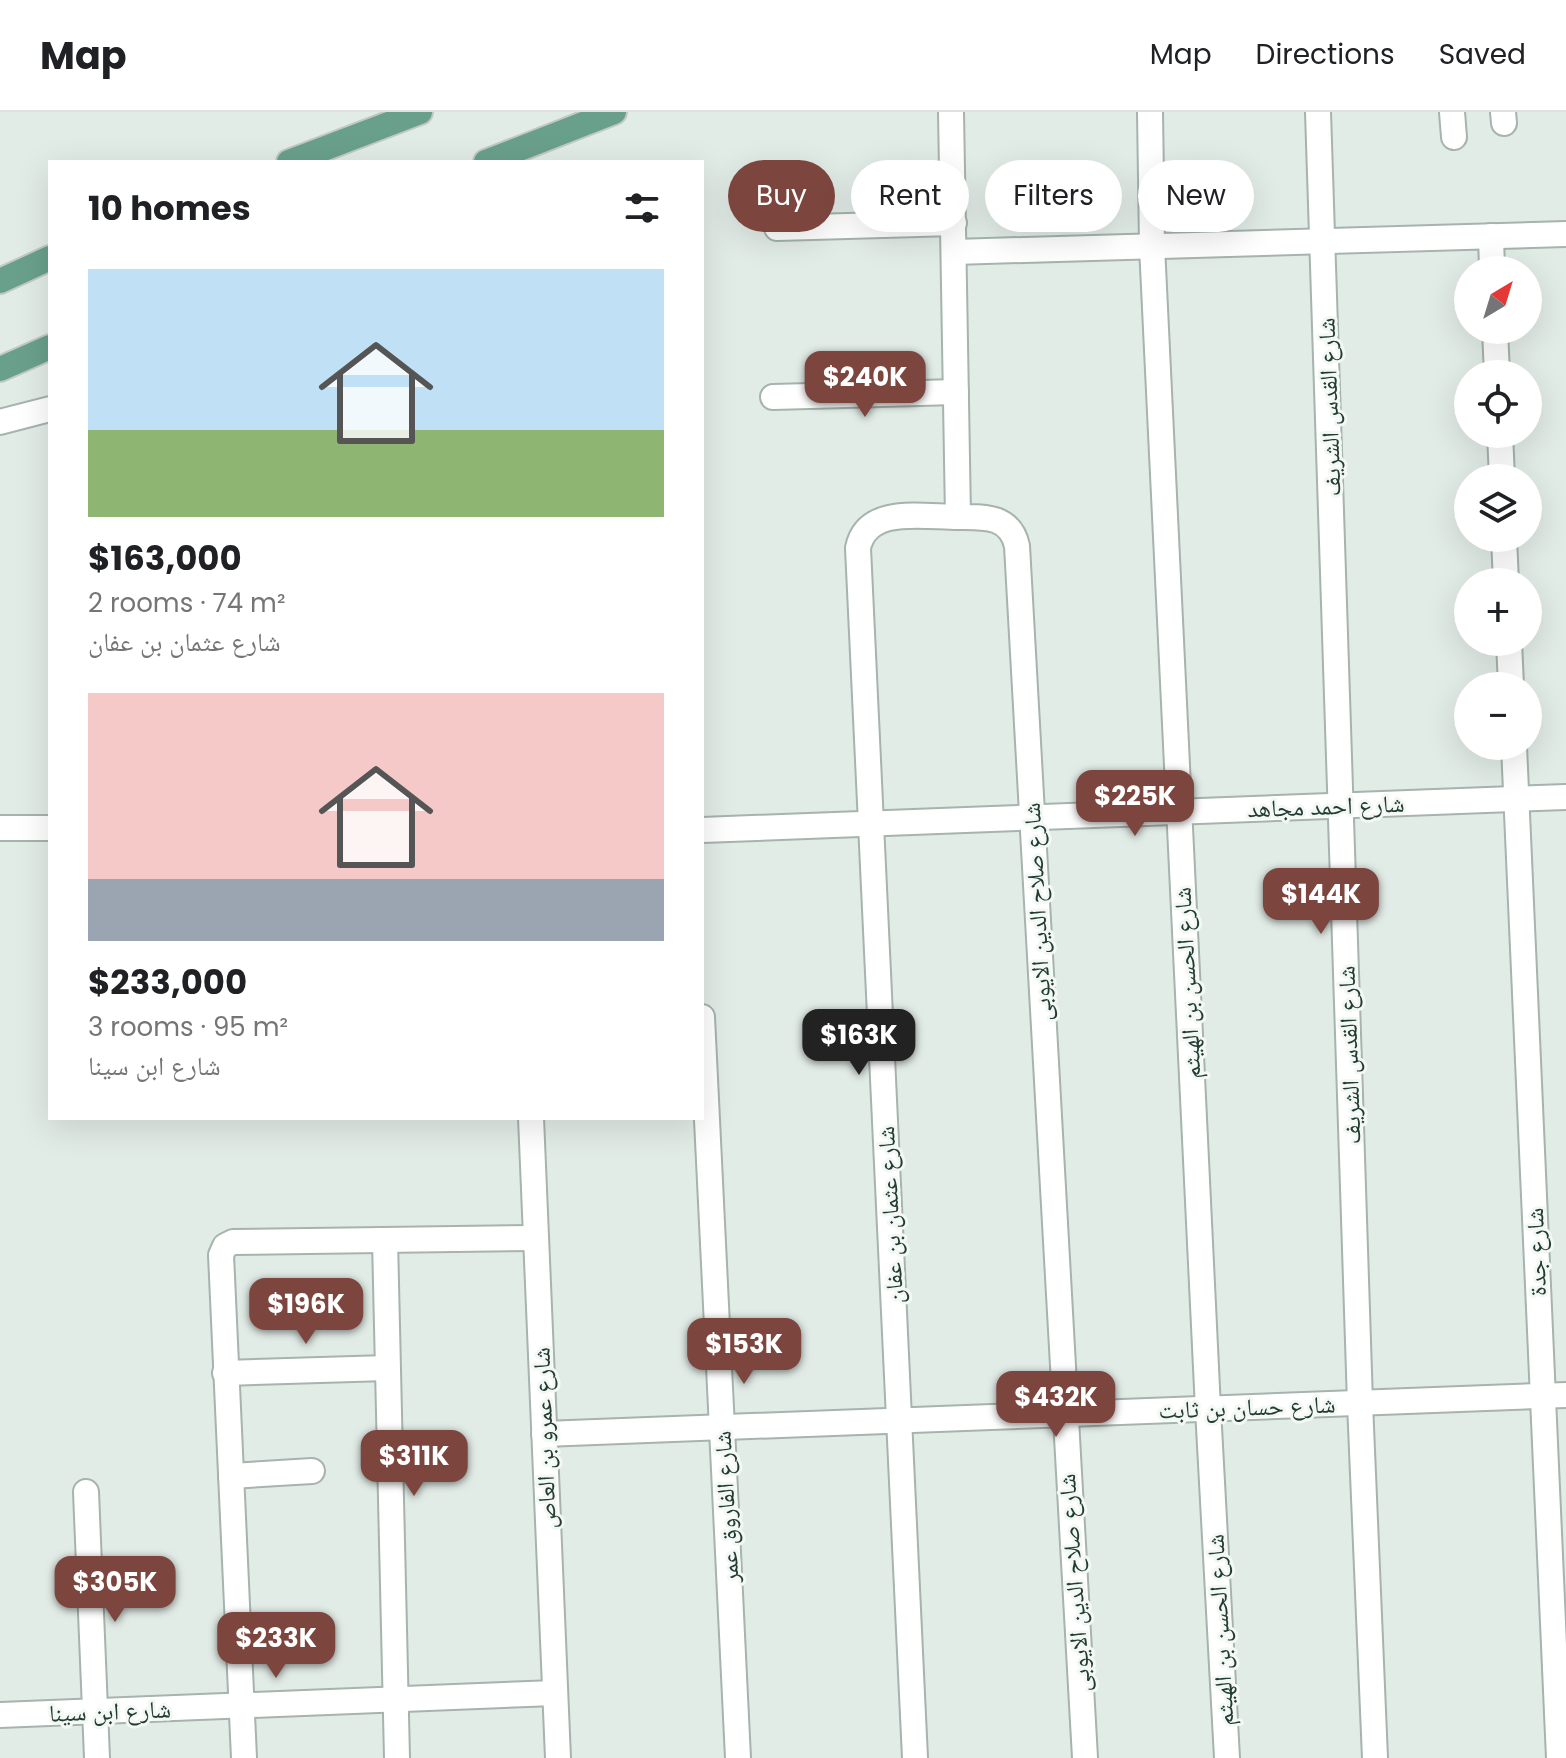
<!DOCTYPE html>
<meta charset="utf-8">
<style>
:root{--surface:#fff;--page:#f2f2f2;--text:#202124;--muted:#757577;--line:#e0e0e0;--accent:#7c463f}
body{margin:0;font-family:Poppins,"Noto Naskh Arabic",sans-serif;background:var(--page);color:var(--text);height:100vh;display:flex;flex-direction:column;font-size:30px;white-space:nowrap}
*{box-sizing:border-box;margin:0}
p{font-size:26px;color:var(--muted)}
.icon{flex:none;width:44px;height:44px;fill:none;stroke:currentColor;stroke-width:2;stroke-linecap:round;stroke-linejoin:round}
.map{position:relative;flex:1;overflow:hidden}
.sheet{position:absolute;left:48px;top:48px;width:656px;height:960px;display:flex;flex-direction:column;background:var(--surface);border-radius:0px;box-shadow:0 8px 32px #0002}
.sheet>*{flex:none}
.top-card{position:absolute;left:728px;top:48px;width:718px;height:72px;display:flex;gap:16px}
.needle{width:52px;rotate:38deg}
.fabs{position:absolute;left:1454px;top:144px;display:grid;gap:16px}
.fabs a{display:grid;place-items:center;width:88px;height:88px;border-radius:50%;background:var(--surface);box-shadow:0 8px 32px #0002;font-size:40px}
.price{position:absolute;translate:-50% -68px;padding:0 18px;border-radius:16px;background:var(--accent);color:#fff;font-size:26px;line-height:52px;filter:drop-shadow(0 2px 4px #0008)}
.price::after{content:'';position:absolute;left:50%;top:48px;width:24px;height:18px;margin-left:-12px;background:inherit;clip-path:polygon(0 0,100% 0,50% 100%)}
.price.active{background:#222;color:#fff}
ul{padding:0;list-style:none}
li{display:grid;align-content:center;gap:16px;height:424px;padding:0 40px}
li span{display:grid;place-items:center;height:248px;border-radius:0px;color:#555}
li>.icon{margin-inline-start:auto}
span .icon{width:144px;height:144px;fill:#fffc;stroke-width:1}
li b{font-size:34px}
h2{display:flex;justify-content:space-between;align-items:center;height:96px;padding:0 40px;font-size:34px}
.pill{padding:0 28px;border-radius:36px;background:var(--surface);box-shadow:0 8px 32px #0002;font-size:28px;line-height:72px}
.pill.active{background:var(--accent);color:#fff}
header{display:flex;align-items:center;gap:48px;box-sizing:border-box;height:112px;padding:0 40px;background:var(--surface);border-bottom:2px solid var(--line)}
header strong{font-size:38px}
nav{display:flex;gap:44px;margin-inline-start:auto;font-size:28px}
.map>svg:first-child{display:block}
</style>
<header>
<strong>Map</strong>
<nav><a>Map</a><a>Directions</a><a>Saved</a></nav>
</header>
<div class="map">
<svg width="1566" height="1646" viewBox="0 0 1566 1646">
<rect width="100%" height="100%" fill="#e2ece7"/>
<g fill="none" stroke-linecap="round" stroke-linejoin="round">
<g stroke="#a5b4ad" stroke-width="28">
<g id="minor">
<path d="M 951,0 L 958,405 C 984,405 1010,403 1017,434 L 1085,1646"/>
<polyline points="1150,0 1152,134 1208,1297 1227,1646"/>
<polyline points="1318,0 1360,1291 1375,1646"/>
<polyline points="1452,0 1454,25"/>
<polyline points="1503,0 1504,11"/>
<polyline points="777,116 954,111"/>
<polyline points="1491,124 1492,158"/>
<polyline points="954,140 1566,122"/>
<polyline points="1495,218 1497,262"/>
<polyline points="773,285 956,280"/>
<polyline points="0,310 50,297"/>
<polyline points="1500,322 1502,366"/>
<polyline points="1504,426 1506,470"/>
<polyline points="1509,530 1511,574"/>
<polyline points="1514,634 1559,1646"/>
<polyline points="0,716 50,716"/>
<polyline points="702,718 1566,685"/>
<polyline points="702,905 738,1646"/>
<polyline points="531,1006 558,1646"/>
<polyline points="385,1128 397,1646"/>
<polyline points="225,1261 387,1256"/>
<polyline points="544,1322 1566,1283"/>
<polyline points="231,1364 312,1359"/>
<polyline points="86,1380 97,1646"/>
<polyline points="0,1603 555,1581"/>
<polyline points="244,1646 221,1143 225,1134 233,1130 536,1126"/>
<path d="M 915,1646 L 858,436 C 867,393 923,405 958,405"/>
</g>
</g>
<g stroke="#c1c8c6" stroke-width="28">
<g id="major">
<polyline points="289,50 420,0"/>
<polyline points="486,50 614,0"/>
<polyline points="0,169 50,146"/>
<polyline points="0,257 50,235"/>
</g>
</g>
<use href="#minor" stroke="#fff" stroke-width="24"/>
<use href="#major" stroke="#69a08c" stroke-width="24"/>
</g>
<g text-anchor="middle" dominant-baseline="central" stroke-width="6" stroke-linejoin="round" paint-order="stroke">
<g font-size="24" fill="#233c33" stroke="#f3f8f5">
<text transform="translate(1329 295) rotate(-92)">شارع القدس الشريف</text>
<text transform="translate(1326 694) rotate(-2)">شارع احمد مجاهد</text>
<text transform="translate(1037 800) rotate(-93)">شارع صلاح الدين الايوبى</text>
<text transform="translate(1187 871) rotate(-93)">شارع الحسن بن الهيثم</text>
<text transform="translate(1349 943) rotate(-92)">شارع القدس الشريف</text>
<text transform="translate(890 1103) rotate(-93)">شارع عثمان بن عفان</text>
<text transform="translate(1536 1140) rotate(-92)">شارع جدة</text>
<text transform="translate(1247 1295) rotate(-2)">شارع حسان بن ثابت</text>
<text transform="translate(544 1326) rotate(-92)">شارع عمرو بن العاص</text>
<text transform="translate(726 1395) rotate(-93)">شارع الفاروق عمر</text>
<text transform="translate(1074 1471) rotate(-94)">شارع صلاح الدين الايوبى</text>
<text transform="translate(1220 1518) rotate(-93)">شارع الحسن بن الهيثم</text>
<text transform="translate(110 1599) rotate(-2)">شارع ابن سينا</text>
</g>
</g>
</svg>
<div class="fabs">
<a><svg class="needle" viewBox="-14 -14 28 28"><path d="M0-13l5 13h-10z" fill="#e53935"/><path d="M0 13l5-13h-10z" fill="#757577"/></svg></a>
<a><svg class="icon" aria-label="locate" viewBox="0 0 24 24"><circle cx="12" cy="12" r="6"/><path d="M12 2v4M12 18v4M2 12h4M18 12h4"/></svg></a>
<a><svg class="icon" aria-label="layers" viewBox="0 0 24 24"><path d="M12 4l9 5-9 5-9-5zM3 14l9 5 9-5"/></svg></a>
<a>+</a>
<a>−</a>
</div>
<b class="price" style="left:865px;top:307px">$240K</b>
<b class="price" style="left:1135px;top:726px">$225K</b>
<b class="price" style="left:1321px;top:824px">$144K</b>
<b class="price active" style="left:859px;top:965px">$163K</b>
<b class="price" style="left:306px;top:1234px">$196K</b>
<b class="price" style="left:744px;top:1274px">$153K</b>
<b class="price" style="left:1056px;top:1327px">$432K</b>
<b class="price" style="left:414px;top:1386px">$311K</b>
<b class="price" style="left:115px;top:1512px">$305K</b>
<b class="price" style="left:276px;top:1568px">$233K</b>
<div class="top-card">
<a class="pill active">Buy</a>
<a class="pill">Rent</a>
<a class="pill">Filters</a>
<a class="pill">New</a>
</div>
<section class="sheet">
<h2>10 homes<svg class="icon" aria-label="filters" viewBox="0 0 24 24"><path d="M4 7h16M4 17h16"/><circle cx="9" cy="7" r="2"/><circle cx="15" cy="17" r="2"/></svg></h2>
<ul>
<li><span style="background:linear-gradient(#bfe0f5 65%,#8fb573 0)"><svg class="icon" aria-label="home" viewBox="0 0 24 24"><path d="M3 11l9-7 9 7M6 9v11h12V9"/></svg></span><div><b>$163,000</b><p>2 rooms · 74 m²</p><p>شارع عثمان بن عفان</p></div></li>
<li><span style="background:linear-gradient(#f6c9c9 75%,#9aa5b1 0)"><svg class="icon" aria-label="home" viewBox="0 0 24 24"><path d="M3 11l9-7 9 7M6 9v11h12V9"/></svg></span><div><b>$233,000</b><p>3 rooms · 95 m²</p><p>شارع ابن سينا</p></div></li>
</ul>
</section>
</div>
